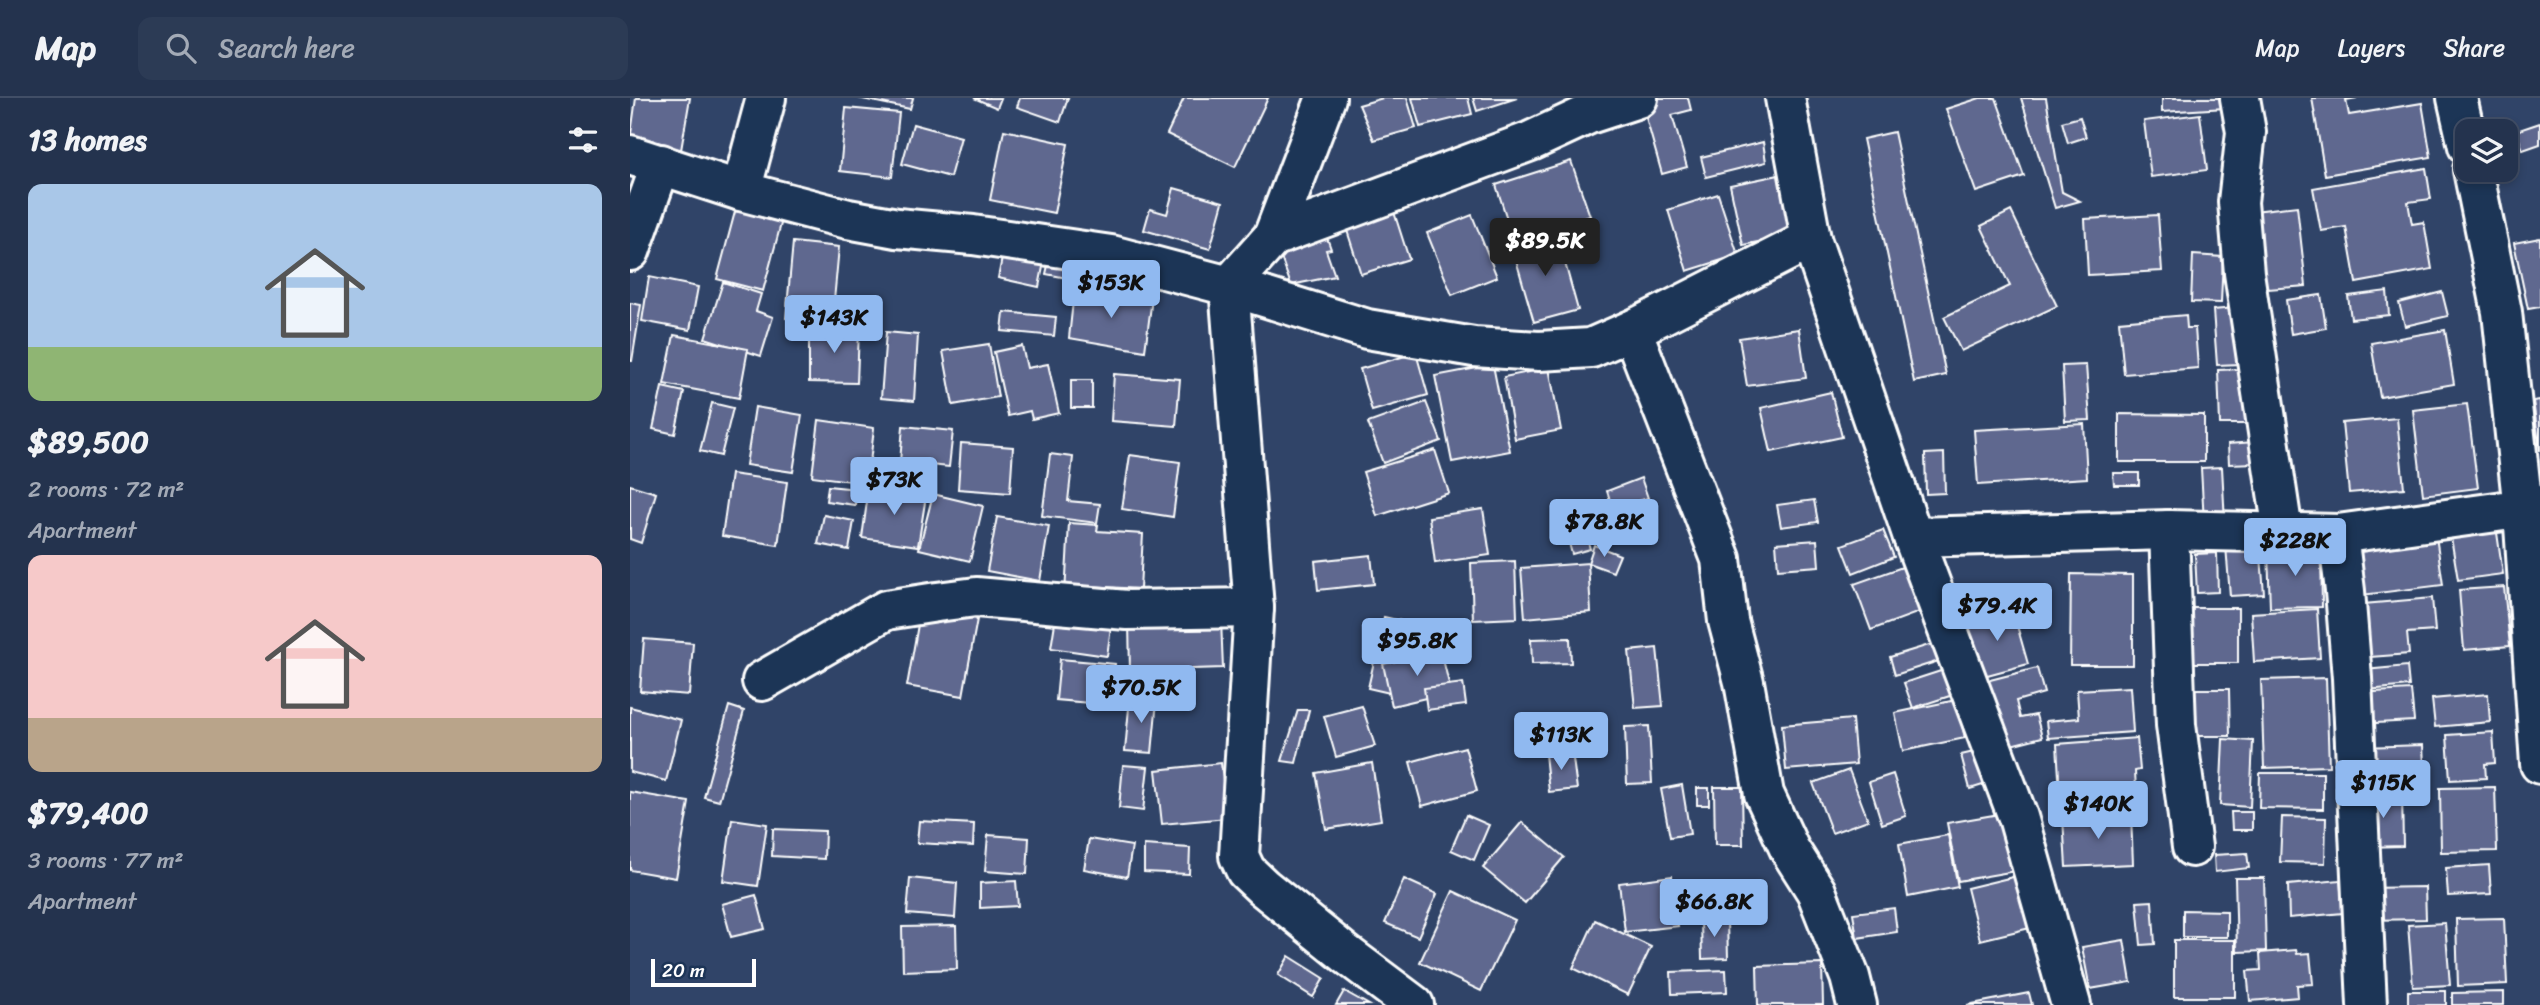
<!DOCTYPE html>
<meta charset="utf-8">
<style>
:root{--surface:#24334e;--page:#2c3b55;--text:#f1f3f6;--muted:#a3aab6;--line:#414e66;--accent:#90b9f0}
body{margin:0;font-family:Sriracha,sans-serif;background:var(--page);color:var(--text);height:100vh;display:flex;flex-direction:column;font-size:26px;white-space:nowrap}
*{box-sizing:border-box;margin:0}
p{font-size:23px;color:var(--muted)}
.icon{flex:none;width:38px;height:38px;fill:none;stroke:currentColor;stroke-width:2;stroke-linecap:round;stroke-linejoin:round}
.map{position:relative;flex:1;overflow:hidden}
.details{display:flex;flex-direction:column;background:var(--surface);width:630px}
.details>*{flex:none}
.tools{position:absolute;left:1825px;top:21px;display:grid;gap:14px}
.tools a{display:grid;place-items:center;width:63px;height:63px;border-radius:14px;background:var(--surface);box-shadow:0 4px 10px #0003,0 0 0 2px var(--line);font-size:35px}
.scale{position:absolute;left:21px;bottom:18px;width:105px;box-sizing:border-box;padding-left:7px;border:4px solid #fff;border-top:0;font-size:19px;line-height:24px;white-space:nowrap;color:#fff;-webkit-text-stroke:5px #1d3557;paint-order:stroke}
.price{position:absolute;translate:-50% -60px;padding:0 16px;border-radius:7px;background:var(--accent);color:#111;font-size:23px;line-height:46px;filter:drop-shadow(0 2px 4px #0008)}
.price::after{content:'';position:absolute;left:50%;top:42px;width:21px;height:16px;margin-left:-10px;background:inherit;clip-path:polygon(0 0,100% 0,50% 100%)}
.price.on{background:#222;color:#fff}
ul{padding:0;list-style:none}
li{display:grid;align-content:center;gap:14px;height:371px;padding:0 28px}
li span{display:grid;place-items:center;height:217px;border-radius:14px;color:#555}
li>.icon{margin-inline-start:auto}
span .icon{width:126px;height:126px;fill:#fffc;stroke-width:1}
li b{font-size:30px}
h2{display:flex;justify-content:space-between;align-items:center;height:84px;padding:0 28px;font-size:30px}
header{display:flex;align-items:center;gap:42px;box-sizing:border-box;height:98px;padding:0 35px;background:var(--surface);border-bottom:2px solid var(--line)}
header strong{font-size:33px}
nav{display:flex;gap:38px;margin-inline-start:auto;font-size:24px}
.search{width:490px;height:63px;background:var(--page);display:flex;align-items:center;gap:18px;box-sizing:border-box;padding:0 24px;border-radius:14px;color:var(--muted);font-size:26px}
main{display:flex;flex:1;min-height:0}
.map>svg:first-child{display:block}
</style>
<header>
<strong>Map</strong>
<div class="search"><svg class="icon" aria-label="search" viewBox="0 0 24 24"><circle cx="10" cy="10" r="6"/><path d="M15 15l6 6"/></svg>Search here</div>
<nav><a>Map</a><a>Layers</a><a>Share</a></nav>
</header>
<main>
<section class="details">
<h2>13 homes<svg class="icon" aria-label="filters" viewBox="0 0 24 24"><path d="M4 7h16M4 17h16"/><circle cx="9" cy="7" r="2"/><circle cx="15" cy="17" r="2"/></svg></h2>
<ul>
<li><span style="background:linear-gradient(#a9c7e8 75%,#8fb573 0)"><svg class="icon" aria-label="home" viewBox="0 0 24 24"><path d="M3 11l9-7 9 7M6 9v11h12V9"/></svg></span><div><b>$89,500</b><p>2 rooms · 72 m²</p><p>Apartment</p></div></li>
<li><span style="background:linear-gradient(#f6c9c9 75%,#b9a48a 0)"><svg class="icon" aria-label="home" viewBox="0 0 24 24"><path d="M3 11l9-7 9 7M6 9v11h12V9"/></svg></span><div><b>$79,400</b><p>3 rooms · 77 m²</p><p>Apartment</p></div></li>
</ul>
</section>
<div class="map">
<svg width="1910" height="907" viewBox="0 0 1910 907">
<rect width="100%" height="100%" fill="#304468"/>
<filter id="ink" filterUnits="userSpaceOnUse"><feTurbulence type="fractalNoise" baseFrequency=".0143" numOctaves="2"/><feDisplacementMap in="SourceGraphic" scale="14" xChannelSelector="R" yChannelSelector="G"/><feConvolveMatrix kernelMatrix="1 2 1 2 8 2 1 2 1" color-interpolation-filters="sRGB"/></filter>
<g filter="url(#ink)">
<g fill="#5e678f" stroke="#fff" stroke-width="2">
<polygon points="6,0 60,0 51,52 0,43"/>
<polygon points="228,0 283,0 280,11"/>
<polygon points="344,0 371,0 367,10"/>
<polygon points="390,0 438,0 430,24 387,9"/>
<polygon points="554,0 638,0 605,69 537,36"/>
<polygon points="753,0 777,0 786,30 744,42 729,7"/>
<polygon points="782,0 838,0 842,16 790,29"/>
<polygon points="843,0 887,0 847,13"/>
<polygon points="1019,0 1058,0 1061,12 1042,17 1057,69 1032,76 1011,2"/>
<polygon points="1350,0 1366,0 1394,78 1346,94 1316,11"/>
<polygon points="1391,0 1416,0 1432,94 1450,103 1425,110"/>
<polygon points="1532,0 1594,0 1595,10 1532,14"/>
<polygon points="1682,0 1727,0 1716,2 1719,17 1792,5 1801,59 1695,77"/>
<polygon points="216,10 269,15 262,79 210,73"/>
<polygon points="1570,16 1577,72 1521,79 1514,23"/>
<polygon points="1450,19 1456,39 1438,45 1432,24"/>
<polygon points="1910,25 1910,46 1893,52 1886,33"/>
<polygon points="283,26 331,39 320,79 272,66"/>
<polygon points="374,32 438,46 424,115 360,102"/>
<polygon points="1264,34 1316,277 1284,284 1233,41"/>
<polygon points="1133,44 1136,64 1076,79 1071,59"/>
<polygon points="941,63 960,118 884,143 866,87"/>
<polygon points="1796,70 1801,101 1778,104 1782,126 1794,124 1802,171 1726,185 1716,129 1691,133 1683,90"/>
<polygon points="1149,77 1162,137 1113,147 1100,87"/>
<polygon points="544,90 593,104 580,151 514,132 520,111 537,116"/>
<polygon points="1088,96 1108,157 1057,173 1038,112"/>
<polygon points="1667,108 1676,188 1626,192 1616,114"/>
<polygon points="106,110 152,122 133,193 87,181"/>
<polygon points="1381,113 1427,208 1331,253 1314,219 1380,188 1351,128"/>
<polygon points="764,114 779,161 731,176 713,120 753,118"/>
<polygon points="842,117 867,179 822,197 797,135"/>
<polygon points="1528,117 1532,173 1458,177 1455,121"/>
<polygon points="692,126 701,151 696,152 705,178 661,187 645,143"/>
<polygon points="927,136 948,212 904,224 882,148"/>
<polygon points="1910,140 1910,209 1898,211 1884,145"/>
<polygon points="163,144 209,149 202,224 156,220"/>
<polygon points="374,150 415,159 409,189 368,180"/>
<polygon points="422,150 474,161 469,186 416,176"/>
<polygon points="1563,157 1593,159 1591,205 1561,204"/>
<polygon points="19,179 68,189 60,232 12,223"/>
<polygon points="93,184 131,196 126,213 143,219 131,258 75,240"/>
<polygon points="1757,193 1759,217 1721,221 1718,198"/>
<polygon points="444,194 522,200 515,253 439,240"/>
<polygon points="1812,194 1818,218 1775,228 1769,205"/>
<polygon points="1691,197 1696,230 1661,236 1656,202"/>
<polygon points="0,205 11,207 2,263 0,263"/>
<polygon points="1605,210 1610,266 1587,267 1583,212"/>
<polygon points="374,214 426,219 424,238 372,233"/>
<polygon points="1556,217 1557,230 1565,230 1568,270 1494,276 1489,223"/>
<polygon points="179,230 229,231 227,285 179,284"/>
<polygon points="1169,231 1176,280 1117,288 1109,240"/>
<polygon points="1815,232 1824,286 1750,299 1741,245"/>
<polygon points="256,234 288,237 284,303 251,300"/>
<polygon points="44,237 118,251 109,300 34,286"/>
<polygon points="359,246 368,299 323,307 313,253"/>
<polygon points="392,248 397,270 418,266 429,315 402,321 400,313 378,318 364,254"/>
<polygon points="786,255 798,297 742,313 730,271"/>
<polygon points="863,267 880,353 822,364 805,278"/>
<polygon points="1456,267 1460,322 1435,323 1432,268"/>
<polygon points="919,270 931,332 885,341 874,279"/>
<polygon points="1613,271 1616,326 1590,326 1588,272"/>
<polygon points="484,276 550,281 546,328 481,323"/>
<rect x="441" y="282" width="21" height="28"/>
<polygon points="32,289 54,294 45,336 23,331"/>
<polygon points="1201,294 1212,339 1141,354 1131,310"/>
<polygon points="1910,302 1910,353 1903,303"/>
<polygon points="796,304 811,343 753,365 738,325"/>
<polygon points="82,305 103,310 91,358 70,353"/>
<polygon points="1837,306 1848,390 1793,397 1783,312"/>
<polygon points="125,309 172,317 163,374 116,367"/>
<polygon points="1489,316 1574,317 1574,364 1489,364"/>
<polygon points="1767,320 1774,390 1719,395 1712,325"/>
<polygon points="189,322 244,330 240,365 254,366 251,387 182,378"/>
<polygon points="1454,326 1457,380 1348,387 1344,332"/>
<polygon points="273,328 323,333 319,369 270,364"/>
<polygon points="1624,344 1626,365 1599,366 1598,346"/>
<polygon points="331,345 383,349 380,395 328,391"/>
<polygon points="805,352 819,395 747,418 733,374"/>
<polygon points="1314,355 1315,395 1296,396 1295,356"/>
<polygon points="420,356 443,359 438,403 470,406 467,425 412,418"/>
<polygon points="500,357 550,364 543,419 492,411"/>
<polygon points="1592,369 1595,424 1574,425 1571,370"/>
<polygon points="1483,375 1509,375 1509,387 1484,387"/>
<polygon points="101,376 157,384 148,447 92,438"/>
<polygon points="1011,380 1018,400 983,411 977,393"/>
<polygon points="0,387 26,395 11,445 0,441"/>
<polygon points="198,388 227,391 225,407 196,403"/>
<polygon points="239,389 296,398 288,448 232,440"/>
<polygon points="303,396 353,408 340,463 289,451"/>
<polygon points="1184,402 1188,424 1151,429 1147,407"/>
<polygon points="948,408 960,451 942,456 930,412"/>
<polygon points="853,411 860,457 805,465 799,419"/>
<polygon points="194,417 224,423 219,452 188,446"/>
<polygon points="367,419 419,428 410,483 357,473"/>
<polygon points="1865,421 1873,476 1828,482 1819,427"/>
<polygon points="439,425 468,427 467,433 513,436 510,491 460,488 459,497 435,496"/>
<polygon points="1805,431 1813,487 1724,498 1717,442"/>
<polygon points="1253,432 1264,459 1223,475 1212,447"/>
<polygon points="1187,442 1189,468 1148,471 1146,445"/>
<polygon points="1630,446 1634,496 1600,498 1596,448"/>
<polygon points="964,447 990,457 983,474 958,465"/>
<polygon points="1691,451 1692,509 1640,510 1638,452"/>
<polygon points="1587,455 1588,494 1567,495 1565,456"/>
<polygon points="741,457 744,486 688,492 685,463"/>
<polygon points="885,463 887,520 843,522 841,465"/>
<polygon points="958,465 961,514 895,520 891,470"/>
<polygon points="1278,467 1295,512 1241,532 1224,486"/>
<polygon points="1441,476 1503,477 1503,567 1440,567"/>
<polygon points="1874,489 1880,548 1834,552 1829,492"/>
<polygon points="1802,500 1805,533 1777,535 1779,556 1727,560 1722,507"/>
<polygon points="428,506 483,515 477,558 421,550"/>
<polygon points="291,510 347,521 333,598 277,588"/>
<polygon points="1382,510 1398,566 1350,579 1335,527 1350,523 1349,519"/>
<polygon points="1554,510 1608,510 1608,565 1553,565"/>
<polygon points="1687,511 1690,560 1624,564 1621,515"/>
<polygon points="754,519 802,530 786,601 738,590"/>
<polygon points="591,522 593,570 500,573 499,525"/>
<polygon points="940,540 941,565 902,566 901,541"/>
<polygon points="14,541 63,545 59,597 10,593"/>
<polygon points="1312,543 1318,560 1265,577 1260,559"/>
<polygon points="1027,550 1033,608 1005,610 999,553"/>
<polygon points="811,553 821,594 762,608 753,566"/>
<polygon points="430,561 485,566 482,607 426,602"/>
<polygon points="1777,568 1779,588 1727,593 1724,573"/>
<polygon points="1323,569 1332,594 1283,610 1274,585"/>
<polygon points="1407,570 1414,595 1386,603 1390,620 1406,617 1412,639 1373,649 1356,583"/>
<polygon points="1696,580 1699,668 1634,670 1631,582"/>
<polygon points="833,585 836,607 797,612 794,590"/>
<polygon points="1500,589 1503,634 1418,640 1416,623 1449,620 1447,592"/>
<polygon points="1564,591 1599,591 1600,638 1565,638"/>
<polygon points="1781,592 1784,623 1727,626 1726,595"/>
<polygon points="1858,596 1860,624 1805,629 1802,601"/>
<polygon points="500,599 527,602 522,655 495,653"/>
<polygon points="1326,602 1335,640 1273,653 1265,615"/>
<polygon points="99,608 114,613 89,703 74,699"/>
<polygon points="732,608 745,648 706,659 694,618"/>
<polygon points="0,609 51,622 36,683 0,674"/>
<polygon points="668,612 679,612 666,665 652,663"/>
<polygon points="1222,621 1226,666 1156,672 1152,627"/>
<polygon points="1019,628 1022,685 997,686 995,629"/>
<polygon points="1863,634 1865,665 1855,666 1856,680 1820,682 1817,637"/>
<polygon points="1507,640 1510,672 1505,673 1506,692 1430,696 1427,646"/>
<polygon points="1593,641 1623,643 1620,709 1590,707"/>
<polygon points="1793,647 1795,687 1734,689 1732,649"/>
<polygon points="835,649 847,693 792,708 780,664"/>
<polygon points="942,653 947,691 919,694 915,656"/>
<polygon points="1348,653 1356,686 1340,691 1331,657"/>
<polygon points="591,665 597,720 532,726 526,672"/>
<polygon points="742,665 751,722 696,731 686,675"/>
<polygon points="493,667 518,669 513,713 489,710"/>
<polygon points="1219,672 1238,722 1202,735 1183,685"/>
<polygon points="1630,675 1693,675 1693,711 1629,710"/>
<polygon points="1263,676 1276,718 1252,726 1239,684"/>
<polygon points="1052,687 1060,736 1040,739 1031,691"/>
<polygon points="1084,689 1112,689 1113,747 1085,747"/>
<polygon points="1865,689 1867,753 1811,754 1810,690"/>
<rect x="1067" y="690" width="12" height="17"/>
<polygon points="0,694 59,704 46,780 0,772"/>
<polygon points="1772,694 1773,748 1735,749 1733,697"/>
<polygon points="1381,714 1391,772 1328,783 1317,725"/>
<polygon points="1601,714 1622,714 1622,732 1602,732"/>
<polygon points="836,717 859,727 844,762 821,752"/>
<polygon points="1501,717 1503,766 1436,769 1433,720"/>
<polygon points="1652,719 1696,720 1695,765 1650,764"/>
<polygon points="102,721 137,726 128,788 93,783"/>
<polygon points="289,723 344,726 343,748 287,745"/>
<polygon points="892,724 934,759 895,805 853,770"/>
<polygon points="143,731 195,733 194,761 142,758"/>
<polygon points="358,737 399,740 397,776 355,773"/>
<polygon points="1318,737 1328,789 1278,799 1269,746"/>
<polygon points="459,741 502,748 497,779 454,771"/>
<polygon points="514,747 560,750 559,776 514,774"/>
<polygon points="1617,755 1619,770 1585,774 1584,757"/>
<polygon points="1859,767 1861,796 1818,798 1816,770"/>
<polygon points="1042,778 1048,828 995,834 989,785"/>
<polygon points="1387,778 1400,830 1350,842 1337,790"/>
<polygon points="280,780 327,785 325,820 277,816"/>
<polygon points="1605,780 1634,780 1636,853 1607,854"/>
<polygon points="774,781 807,796 788,839 755,825"/>
<polygon points="1710,782 1713,815 1659,820 1658,787"/>
<polygon points="386,783 388,808 350,810 350,785"/>
<polygon points="1795,789 1796,821 1736,822 1736,790"/>
<polygon points="823,793 885,822 851,893 790,864"/>
<polygon points="126,797 135,831 101,839 92,806"/>
<polygon points="1522,803 1525,846 1511,847 1507,804"/>
<polygon points="1264,810 1267,834 1227,840 1223,815"/>
<polygon points="1553,812 1597,813 1597,839 1553,839"/>
<polygon points="1874,820 1877,886 1828,888 1826,821"/>
<polygon points="965,822 1021,849 998,897 943,870"/>
<polygon points="1097,822 1098,860 1072,861 1071,823"/>
<polygon points="1815,825 1820,887 1783,889 1778,827"/>
<polygon points="326,828 327,871 273,873 272,829"/>
<polygon points="1494,842 1501,884 1460,891 1452,849"/>
<rect x="1544" y="842" width="61" height="57"/>
<polygon points="1666,852 1667,856 1680,855 1683,886 1667,887 1668,899 1620,903 1617,873 1631,872 1630,855"/>
<polygon points="659,858 694,880 683,899 648,877"/>
<polygon points="1192,866 1193,907 1128,907 1127,868"/>
<polygon points="1096,872 1097,894 1042,896 1041,874"/>
<polygon points="714,893 739,907 706,907"/>
<rect x="1778" y="893" width="38" height="14"/>
<polygon points="1874,894 1874,907 1822,907 1822,895"/>
<polygon points="1399,895 1402,907 1337,907"/>
</g>
<g fill="none" stroke-linecap="round" stroke-linejoin="round">
<g stroke="#fff" stroke-width="44">
<g id="minor">
<polyline points="1155,0 1181,141 1283,439 1388,719 1441,907"/>
<polyline points="1610,0 1616,34 1608,104 1614,175 1653,434"/>
<polyline points="1827,0 1838,48"/>
<polyline points="0,57 111,93 218,121 267,130 343,137 481,157 599,188 737,231 844,249 909,253 961,250 1002,232 1181,141"/>
<polyline points="1843,72 1872,214 1893,412 1910,666"/>
<polyline points="111,93 136,0"/>
<polyline points="643,139 696,0"/>
<polyline points="0,153 31,66"/>
<polyline points="1002,232 1091,461 1098,523 1114,584 1134,696 1160,752 1186,793 1220,879 1227,907"/>
<polyline points="1539,432 1546,627 1562,749"/>
<polyline points="1708,436 1715,493 1722,580 1737,907"/>
<polyline points="1283,439 1539,432 1708,436 1910,408"/>
<polyline points="132,583 256,512 307,504 346,499 497,512 624,510"/>
<polyline points="784,907 716,856 633,789 616,773 609,758 624,510 599,188 643,139 901,43 959,16 1008,0"/>
</g>
</g>
<use href="#minor" stroke="#1d3557" stroke-width="38"/>
</g>
</g>
</svg>
<div class="tools">
<a><svg class="icon" aria-label="layers" viewBox="0 0 24 24"><path d="M12 4l9 5-9 5-9-5zM3 14l9 5 9-5"/></svg></a>
</div>
<div class="scale">20 m</div>
<b class="price on" style="left:915px;top:180px">$89.5K</b>
<b class="price" style="left:481px;top:222px">$153K</b>
<b class="price" style="left:204px;top:257px">$143K</b>
<b class="price" style="left:264px;top:419px">$73K</b>
<b class="price" style="left:974px;top:461px">$78.8K</b>
<b class="price" style="left:1665px;top:480px">$228K</b>
<b class="price" style="left:1367px;top:545px">$79.4K</b>
<b class="price" style="left:787px;top:580px">$95.8K</b>
<b class="price" style="left:511px;top:627px">$70.5K</b>
<b class="price" style="left:931px;top:674px">$113K</b>
<b class="price" style="left:1753px;top:722px">$115K</b>
<b class="price" style="left:1468px;top:743px">$140K</b>
<b class="price" style="left:1084px;top:841px">$66.8K</b>
</div>
</main>
